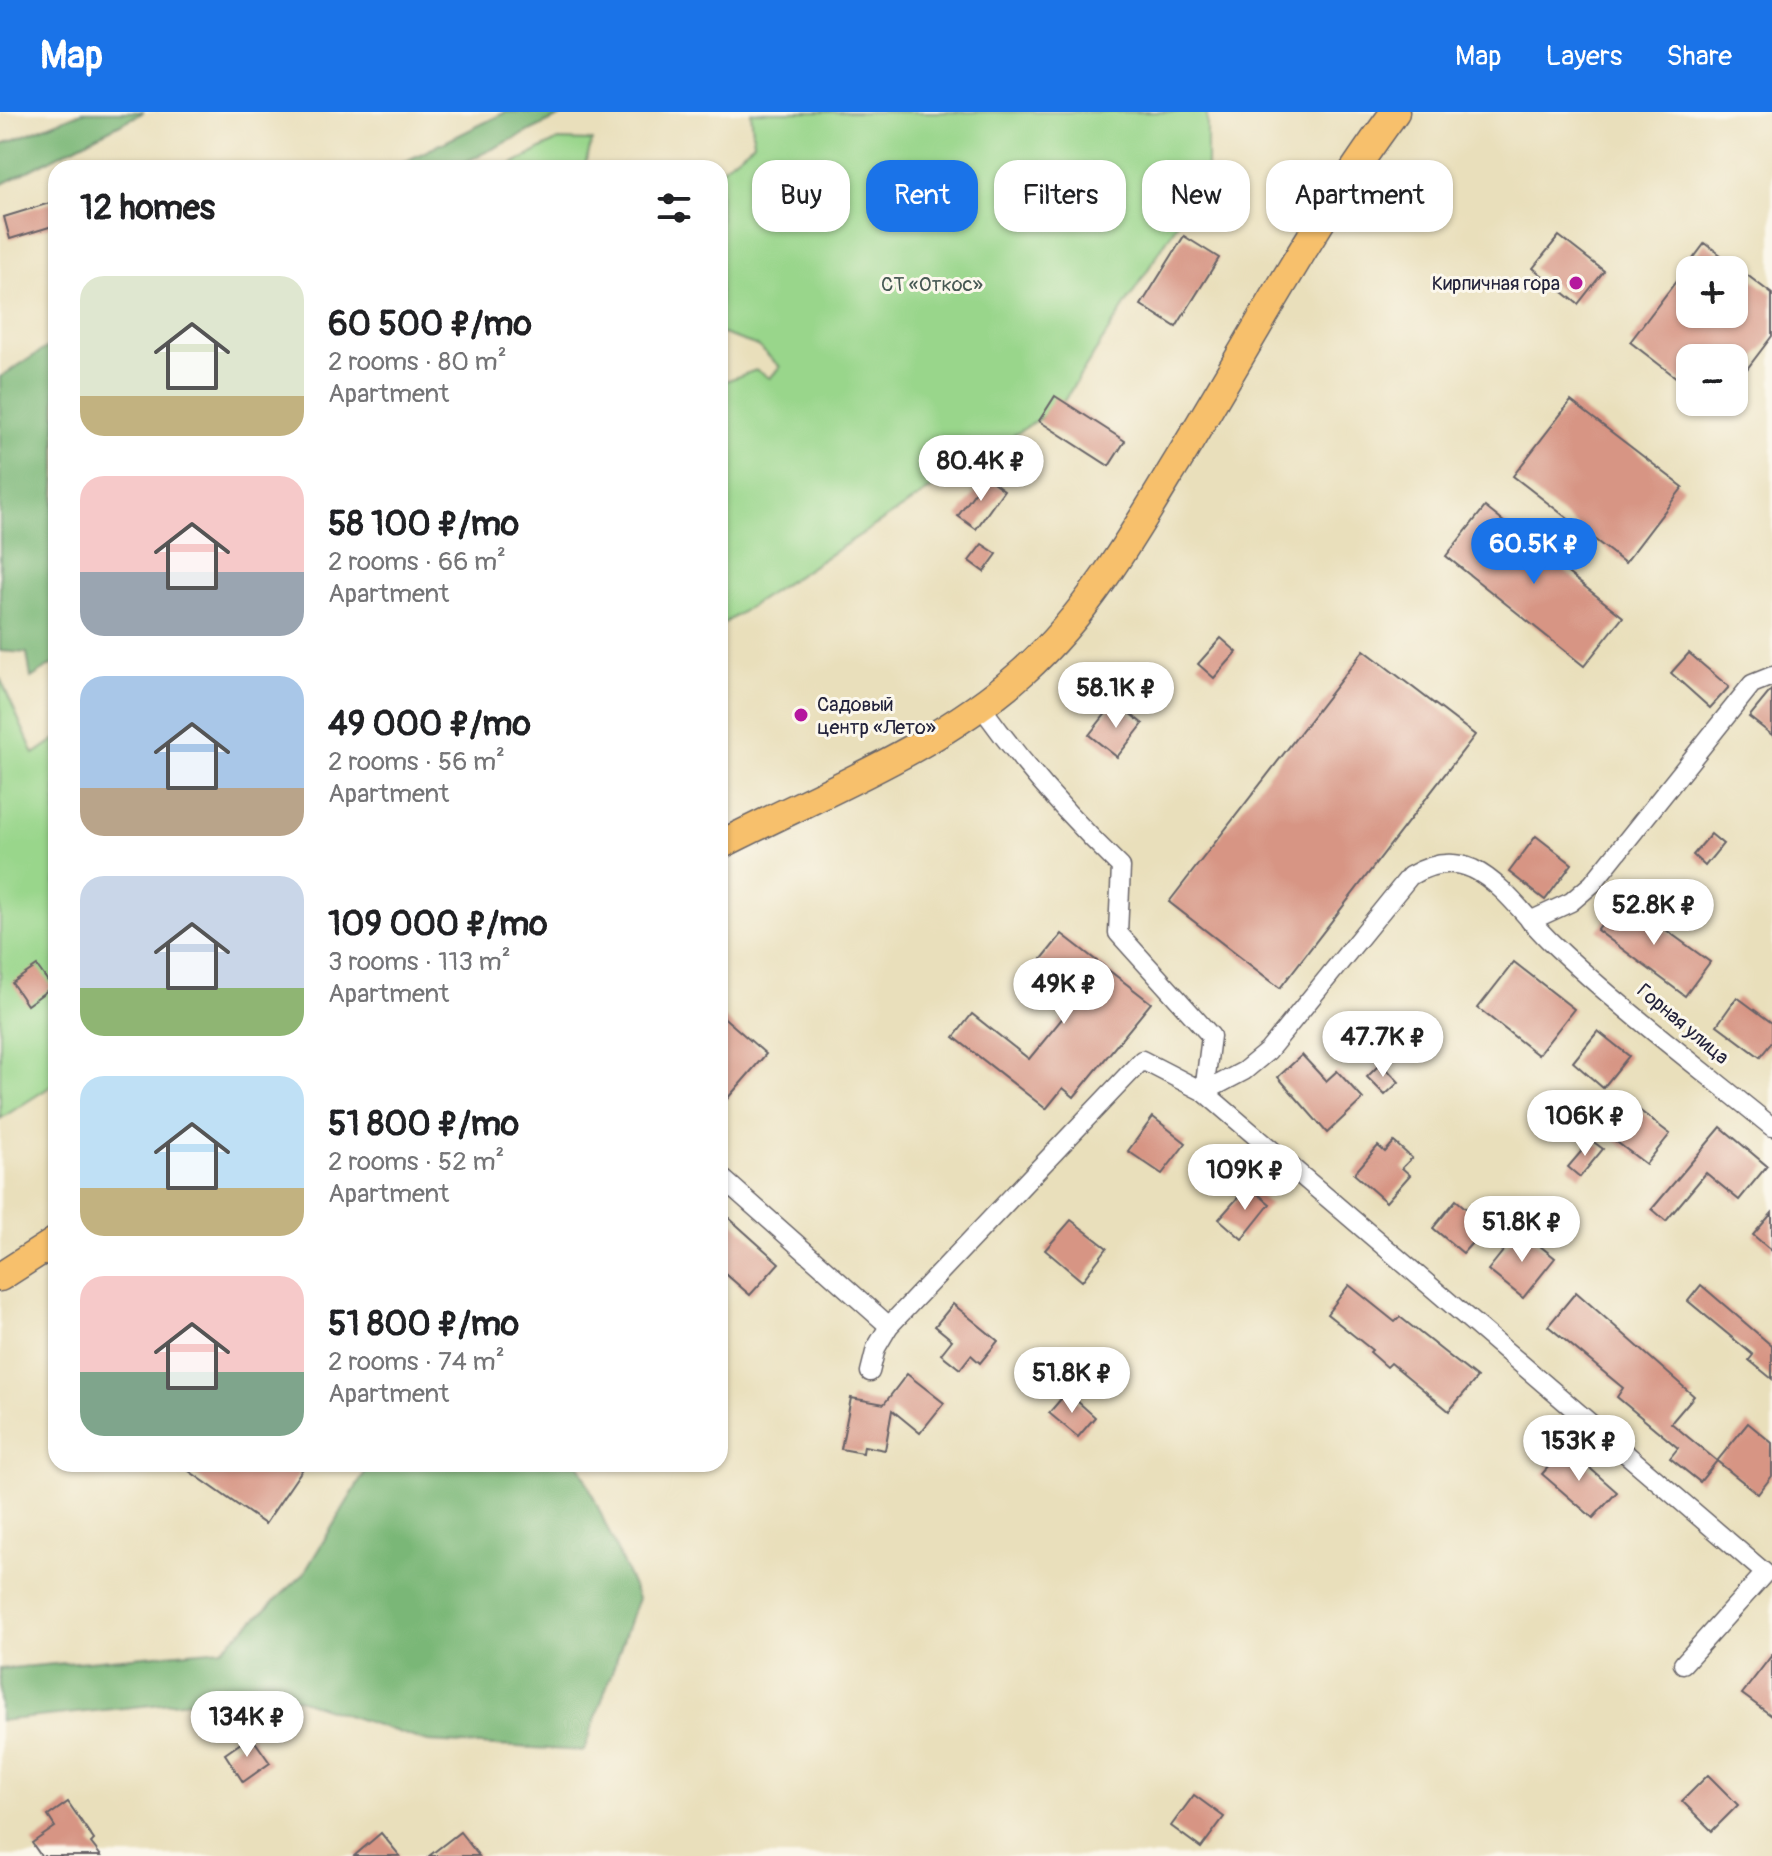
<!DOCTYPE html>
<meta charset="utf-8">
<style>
:root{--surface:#fff;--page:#f2f2f2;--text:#202124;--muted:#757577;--accent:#1a73e8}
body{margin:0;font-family:Pangolin,sans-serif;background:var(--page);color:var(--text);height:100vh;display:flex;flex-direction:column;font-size:30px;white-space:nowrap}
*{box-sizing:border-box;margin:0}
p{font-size:26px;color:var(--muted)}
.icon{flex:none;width:44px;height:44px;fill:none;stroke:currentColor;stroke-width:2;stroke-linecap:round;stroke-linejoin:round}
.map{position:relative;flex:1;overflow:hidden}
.drawer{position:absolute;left:48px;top:48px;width:680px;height:1312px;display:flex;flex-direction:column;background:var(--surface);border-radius:24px;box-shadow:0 2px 6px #0004}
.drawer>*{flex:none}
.top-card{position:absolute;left:752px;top:48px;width:760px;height:72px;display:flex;gap:16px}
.tools{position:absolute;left:1676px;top:144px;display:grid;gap:16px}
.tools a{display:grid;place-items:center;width:72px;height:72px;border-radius:16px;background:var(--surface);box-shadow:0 2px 6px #0004;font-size:40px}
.price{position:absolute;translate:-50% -68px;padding:0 18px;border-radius:28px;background:#fff;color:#222;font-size:26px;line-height:52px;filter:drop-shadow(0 2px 4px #0008)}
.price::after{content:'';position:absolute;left:50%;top:48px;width:24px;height:18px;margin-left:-12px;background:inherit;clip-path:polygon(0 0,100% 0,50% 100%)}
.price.on{background:var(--accent);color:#fff}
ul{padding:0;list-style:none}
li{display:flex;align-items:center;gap:24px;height:200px;padding:0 32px}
li span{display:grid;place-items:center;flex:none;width:224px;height:160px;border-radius:24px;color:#555}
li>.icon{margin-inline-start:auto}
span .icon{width:96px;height:96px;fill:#fffc;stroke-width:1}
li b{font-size:34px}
h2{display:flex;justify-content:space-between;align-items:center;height:96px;padding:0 32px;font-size:34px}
.tag{padding:0 28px;border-radius:24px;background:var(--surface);box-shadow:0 2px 6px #0004;font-size:28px;line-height:72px}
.tag.on{background:var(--accent);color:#fff}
header{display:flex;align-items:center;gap:48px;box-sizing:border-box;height:112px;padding:0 40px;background:var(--accent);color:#fff}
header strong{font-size:38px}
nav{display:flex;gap:44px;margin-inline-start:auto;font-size:28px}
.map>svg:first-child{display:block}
</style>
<header>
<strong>Map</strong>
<nav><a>Map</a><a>Layers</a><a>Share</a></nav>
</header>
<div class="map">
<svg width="1772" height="1744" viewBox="0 0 1772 1744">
<rect width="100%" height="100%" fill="#fbf7ec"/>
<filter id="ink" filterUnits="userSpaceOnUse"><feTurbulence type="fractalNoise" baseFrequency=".0125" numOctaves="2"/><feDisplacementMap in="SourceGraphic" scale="16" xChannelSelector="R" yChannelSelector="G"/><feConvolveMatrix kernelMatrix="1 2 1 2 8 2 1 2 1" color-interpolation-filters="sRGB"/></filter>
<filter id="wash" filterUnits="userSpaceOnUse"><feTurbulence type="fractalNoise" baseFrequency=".006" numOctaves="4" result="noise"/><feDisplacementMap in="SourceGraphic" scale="32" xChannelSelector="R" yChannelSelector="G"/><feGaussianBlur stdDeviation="1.8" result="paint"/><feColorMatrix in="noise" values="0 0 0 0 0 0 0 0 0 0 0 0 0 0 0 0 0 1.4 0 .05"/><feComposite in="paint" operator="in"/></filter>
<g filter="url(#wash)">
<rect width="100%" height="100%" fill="#e9dfbb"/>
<g fill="#99d68b" stroke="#5e7c63" stroke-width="2">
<polygon points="751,0 1207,0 1207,65 1062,292 720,514 720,271 756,258 770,266 780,255 758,234 720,221 720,58 754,31"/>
<polygon points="558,28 592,29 584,56 505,56"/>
<polygon points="0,566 34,642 56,627 56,971 0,1007"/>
</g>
<g fill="#7ab777" stroke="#4e6c59" stroke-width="2">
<polygon points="82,0 144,0 0,73 0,33"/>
<polygon points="506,0 569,0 453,56 392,56"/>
<polygon points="56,230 56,362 50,463 56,486 56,550 31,566 27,541 0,539 0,265"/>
<polygon points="370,1352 579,1352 638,1486 584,1639 428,1630 277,1580 0,1609 0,1557 222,1537 303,1463"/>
</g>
<g id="blocks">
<g fill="#d79584" fill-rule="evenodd">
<polygon points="56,89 56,113 10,127 4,105"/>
<polygon points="1184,124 1219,146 1176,215 1141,193"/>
<polygon points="1559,124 1604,159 1578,192 1533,156"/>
<path d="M 1705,131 L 1772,182 L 1772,224 L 1734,274 L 1734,246 L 1690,246 L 1690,276 L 1630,230 ZM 1690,158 L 1734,158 L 1734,202 L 1690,202 Z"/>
<polygon points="1055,284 1125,329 1109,354 1039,309"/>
<polygon points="1571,289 1683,375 1625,451 1513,364"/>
<polygon points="986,365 1004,378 976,417 958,404"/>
<polygon points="1485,395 1623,505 1584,554 1446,444"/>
<polygon points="982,432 997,442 984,460 969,449"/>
<polygon points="1221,526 1237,540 1214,566 1198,552"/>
<polygon points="1364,538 1475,623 1280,876 1169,790"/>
<polygon points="1689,541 1729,575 1710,596 1671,561"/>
<polygon points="1772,577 1772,623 1749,605"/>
<polygon points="1115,590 1143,612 1117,645 1089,623"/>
<polygon points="1711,722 1723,732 1705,754 1693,743"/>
<polygon points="1536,724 1572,752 1545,788 1509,760"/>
<polygon points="1622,786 1710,850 1685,884 1597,818"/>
<polygon points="1062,822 1151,891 1074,985 1063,976 1046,997 954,925 972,902 1029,947 1070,897 1029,863"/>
<polygon points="1514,850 1574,897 1538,943 1478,896"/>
<polygon points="37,854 52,875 27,893 12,871"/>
<polygon points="1737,885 1772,911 1772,930 1760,945 1717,913"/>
<polygon points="720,902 766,942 720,995"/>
<polygon points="1598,919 1629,944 1603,976 1573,950"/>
<polygon points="1302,943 1326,969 1337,959 1363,987 1327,1021 1278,965"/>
<polygon points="1381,951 1399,970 1385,983 1367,965"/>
<polygon points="1630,991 1670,1022 1646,1052 1606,1022"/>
<polygon points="1153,1005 1186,1031 1162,1062 1128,1039"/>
<polygon points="1721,1015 1767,1054 1739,1088 1706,1061 1666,1109 1652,1097"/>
<polygon points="1591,1028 1603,1037 1580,1065 1568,1055"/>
<polygon points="1394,1030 1412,1046 1402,1056 1410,1063 1386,1090 1354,1062 1378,1034 1385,1040"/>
<polygon points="1248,1074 1270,1092 1242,1127 1219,1107"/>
<polygon points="1456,1088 1487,1114 1463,1141 1433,1116"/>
<polygon points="720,1098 779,1151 750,1183 720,1157"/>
<polygon points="1772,1101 1772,1139 1753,1123"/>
<polygon points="1071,1108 1107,1136 1082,1169 1045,1138"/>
<polygon points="1520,1118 1555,1146 1523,1186 1488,1158"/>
<polygon points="1349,1173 1395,1210 1400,1205 1477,1266 1449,1299 1391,1251 1387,1255 1370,1240 1372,1238 1327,1202"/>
<polygon points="1701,1173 1772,1234 1772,1267 1749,1248 1753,1243 1688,1189"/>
<polygon points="1576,1180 1694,1284 1671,1311 1717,1349 1700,1370 1670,1346 1678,1336 1617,1285 1623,1276 1548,1214"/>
<polygon points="953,1192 998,1229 980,1251 971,1243 960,1257 941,1242 952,1228 935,1214"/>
<polygon points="907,1262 944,1291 920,1321 892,1298 885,1338 864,1334 863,1341 841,1337 851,1286 884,1292"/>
<polygon points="1067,1280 1095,1305 1078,1325 1049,1301"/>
<polygon points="1748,1311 1772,1331 1772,1364 1758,1382 1717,1349"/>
<polygon points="1566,1335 1617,1380 1593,1406 1542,1362"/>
<polygon points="179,1352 306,1352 265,1412"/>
<polygon points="1772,1543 1772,1604 1742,1582"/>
<polygon points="251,1624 270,1651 243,1670 225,1642"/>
<polygon points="1708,1663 1738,1693 1712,1719 1682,1689"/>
<polygon points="1194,1683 1224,1705 1201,1736 1171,1714"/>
<polygon points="68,1690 94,1728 91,1731 101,1744 41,1744 32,1731 55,1715 48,1704"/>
<polygon points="460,1720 479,1744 429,1744"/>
<polygon points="381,1721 400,1744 354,1744"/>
</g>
</g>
</g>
<g filter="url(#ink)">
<use href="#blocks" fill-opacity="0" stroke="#686468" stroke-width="2"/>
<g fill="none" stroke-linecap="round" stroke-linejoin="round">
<g stroke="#686468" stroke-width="21">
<g id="street">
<path d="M 980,593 C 1023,653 1068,704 1121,755 L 1118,821 L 1211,924 L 1204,980"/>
<polyline points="1530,809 1571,790 1592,772 1752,572 1772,564"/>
<path d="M 1204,980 L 1244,959 L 1268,939 L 1410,764 C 1430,752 1451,747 1473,757 C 1504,772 1528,809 1553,832 C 1621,897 1699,955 1772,1015"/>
<polyline points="720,1064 889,1214"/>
<polyline points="870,1260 876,1236 889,1214 1142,948 1204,980 1765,1461 1683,1552"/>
</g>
</g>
<g stroke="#686468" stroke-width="31">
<g id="primary">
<path d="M 720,733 C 823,680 937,637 1024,559 C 1085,504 1129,430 1171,360 C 1245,240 1311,113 1395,0"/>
<polyline points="0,1165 56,1129"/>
</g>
</g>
<use href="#street" stroke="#fff" stroke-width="18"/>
<use href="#primary" stroke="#f7c06c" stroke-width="28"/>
</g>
</g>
<g fill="#b5179e" stroke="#fbf7ec" stroke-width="3">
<circle cx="1576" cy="171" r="8"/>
<circle cx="801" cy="603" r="8"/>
</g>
<g text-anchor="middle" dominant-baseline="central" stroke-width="6" stroke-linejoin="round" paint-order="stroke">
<g font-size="20" fill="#22223b" stroke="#fbf7ec" text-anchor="end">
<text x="1560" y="171">Кирпичная гора</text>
<text x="817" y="592" text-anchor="start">Садовый<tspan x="817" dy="23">центр «Лето»</tspan></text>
</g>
<g font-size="20" fill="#465853" stroke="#fbf7ec">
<text x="932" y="172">СТ «Откос»</text>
</g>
<g font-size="20" fill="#22223b" stroke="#fbf7ec">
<text transform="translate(1683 912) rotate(40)">Горная улица</text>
</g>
</g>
</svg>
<div class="tools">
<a>+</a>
<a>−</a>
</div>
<b class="price" style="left:981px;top:391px">80.4K ₽</b>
<b class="price on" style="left:1534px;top:474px">60.5K ₽</b>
<b class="price" style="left:1116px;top:618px">58.1K ₽</b>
<b class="price" style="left:1654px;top:835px">52.8K ₽</b>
<b class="price" style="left:1064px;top:914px">49K ₽</b>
<b class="price" style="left:1383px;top:967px">47.7K ₽</b>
<b class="price" style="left:1585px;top:1046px">106K ₽</b>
<b class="price" style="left:1245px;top:1100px">109K ₽</b>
<b class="price" style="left:1522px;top:1152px">51.8K ₽</b>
<b class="price" style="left:1072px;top:1303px">51.8K ₽</b>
<b class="price" style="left:1579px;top:1371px">153K ₽</b>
<b class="price" style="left:247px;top:1647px">134K ₽</b>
<div class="top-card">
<a class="tag">Buy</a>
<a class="tag on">Rent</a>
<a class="tag">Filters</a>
<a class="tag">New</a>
<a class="tag">Apartment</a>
</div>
<section class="drawer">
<h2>12 homes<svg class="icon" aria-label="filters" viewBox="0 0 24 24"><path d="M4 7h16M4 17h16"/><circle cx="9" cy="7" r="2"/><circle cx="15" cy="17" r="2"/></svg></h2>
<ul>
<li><span style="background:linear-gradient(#dfe7d0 75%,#c2b280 0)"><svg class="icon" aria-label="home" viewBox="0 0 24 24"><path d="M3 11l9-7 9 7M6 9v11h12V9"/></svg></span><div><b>60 500 ₽/mo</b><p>2 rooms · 80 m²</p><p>Apartment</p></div></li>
<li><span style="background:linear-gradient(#f6c9c9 60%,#9aa5b1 0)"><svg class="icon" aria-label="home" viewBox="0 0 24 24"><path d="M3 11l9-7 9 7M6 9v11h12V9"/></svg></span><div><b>58 100 ₽/mo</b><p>2 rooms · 66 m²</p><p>Apartment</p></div></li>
<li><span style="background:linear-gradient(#a9c7e8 70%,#b9a48a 0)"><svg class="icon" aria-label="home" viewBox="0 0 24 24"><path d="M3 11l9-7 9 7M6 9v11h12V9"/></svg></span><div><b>49 000 ₽/mo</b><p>2 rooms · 56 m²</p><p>Apartment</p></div></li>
<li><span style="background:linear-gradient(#c9d6e8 70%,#8fb573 0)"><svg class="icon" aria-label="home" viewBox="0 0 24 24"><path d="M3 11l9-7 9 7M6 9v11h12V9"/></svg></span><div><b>109 000 ₽/mo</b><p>3 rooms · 113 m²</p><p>Apartment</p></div></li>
<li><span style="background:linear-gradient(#bfe0f5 70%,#c2b280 0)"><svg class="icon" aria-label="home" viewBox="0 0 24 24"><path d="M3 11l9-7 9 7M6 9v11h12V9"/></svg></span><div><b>51 800 ₽/mo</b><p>2 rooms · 52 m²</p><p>Apartment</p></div></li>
<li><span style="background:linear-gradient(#f6c9c9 60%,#7fa58c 0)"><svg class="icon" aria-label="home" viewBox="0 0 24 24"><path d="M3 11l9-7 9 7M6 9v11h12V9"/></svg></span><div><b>51 800 ₽/mo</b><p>2 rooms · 74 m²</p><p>Apartment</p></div></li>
</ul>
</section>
</div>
